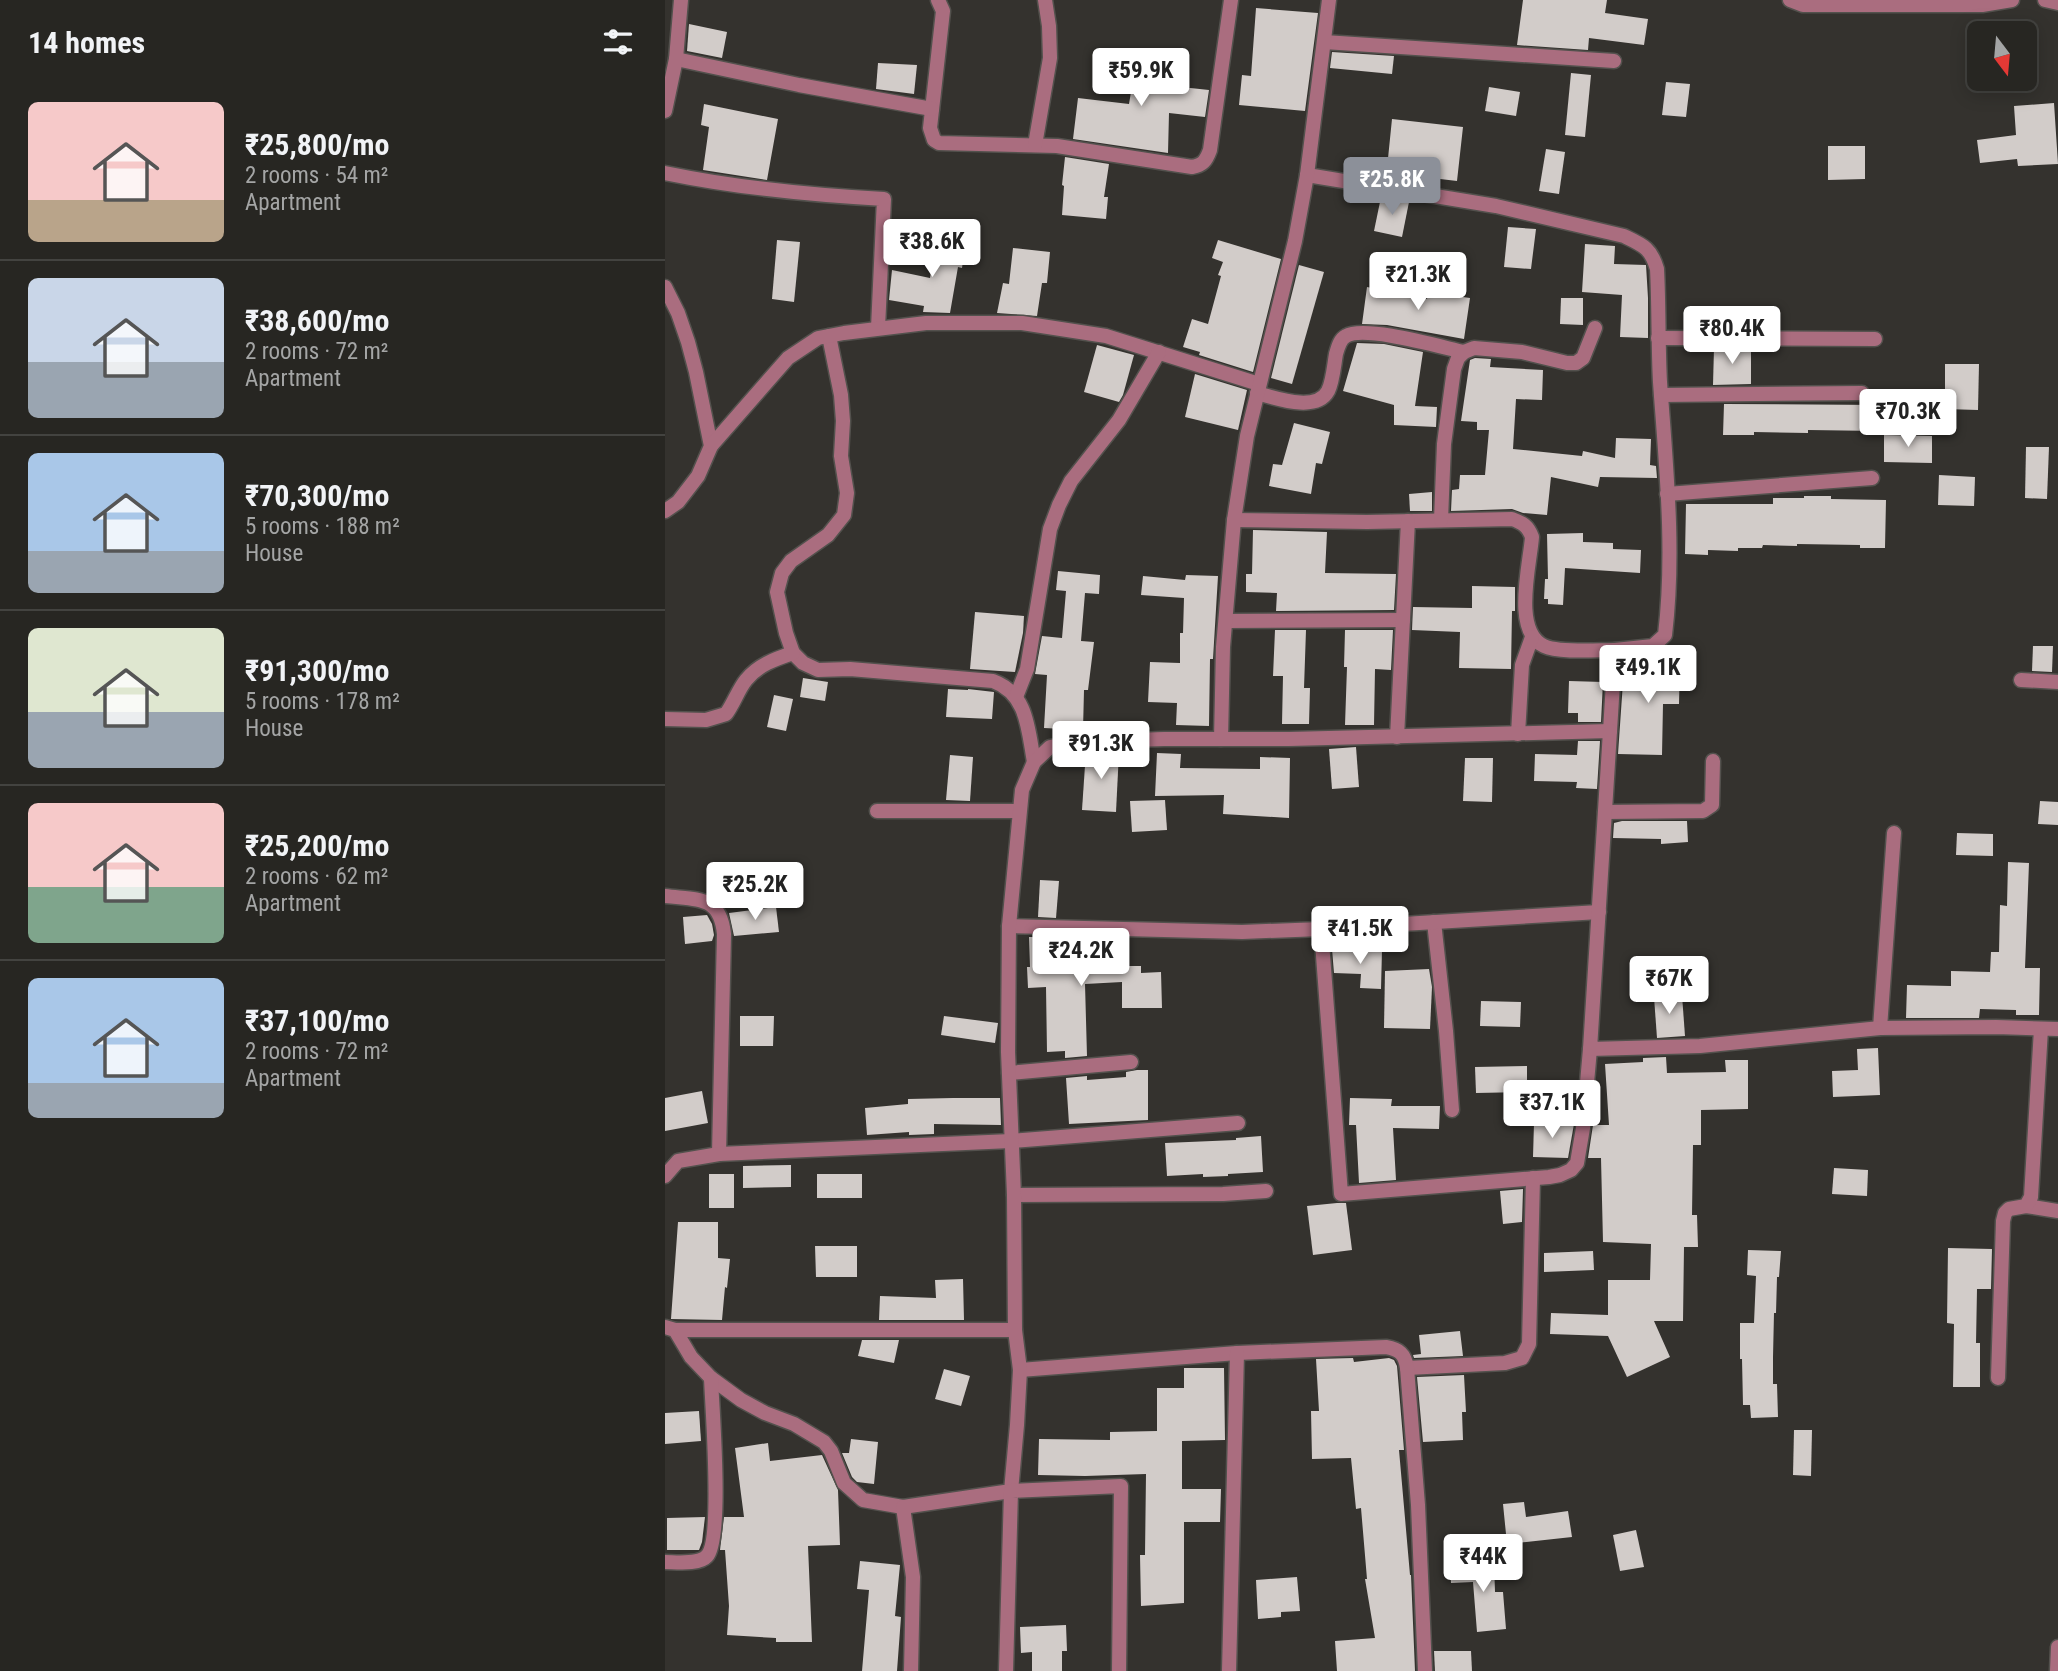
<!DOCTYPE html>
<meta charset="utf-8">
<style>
:root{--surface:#272622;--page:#33322f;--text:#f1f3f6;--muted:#a4a5a5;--line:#434340;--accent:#8c9099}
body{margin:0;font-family:"Roboto Condensed",sans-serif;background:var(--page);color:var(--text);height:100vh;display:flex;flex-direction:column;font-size:26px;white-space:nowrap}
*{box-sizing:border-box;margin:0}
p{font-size:23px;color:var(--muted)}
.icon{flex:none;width:38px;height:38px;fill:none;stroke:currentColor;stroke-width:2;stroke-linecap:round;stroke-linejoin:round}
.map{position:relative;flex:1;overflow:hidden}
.drawer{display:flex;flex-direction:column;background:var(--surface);width:665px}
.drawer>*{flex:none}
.needle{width:46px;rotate:164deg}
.controls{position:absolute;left:1302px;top:21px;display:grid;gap:14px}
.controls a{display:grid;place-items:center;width:70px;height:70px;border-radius:10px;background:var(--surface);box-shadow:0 4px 18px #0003,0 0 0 2px var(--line);font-size:35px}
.price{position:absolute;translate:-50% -60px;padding:0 16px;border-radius:7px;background:#fff;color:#222;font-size:23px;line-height:46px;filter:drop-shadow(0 2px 4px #0008)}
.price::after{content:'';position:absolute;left:50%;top:42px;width:21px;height:16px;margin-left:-10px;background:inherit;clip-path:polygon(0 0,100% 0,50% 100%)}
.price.current{background:var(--accent);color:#fff}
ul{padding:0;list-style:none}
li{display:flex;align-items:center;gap:21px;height:175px;padding:0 28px}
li+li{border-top:2px solid var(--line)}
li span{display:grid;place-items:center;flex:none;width:196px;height:140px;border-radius:10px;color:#555}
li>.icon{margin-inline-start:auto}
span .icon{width:84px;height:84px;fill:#fffc;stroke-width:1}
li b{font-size:30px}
h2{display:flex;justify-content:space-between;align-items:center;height:84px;padding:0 28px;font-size:30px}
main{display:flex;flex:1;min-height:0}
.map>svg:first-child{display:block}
</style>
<main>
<section class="drawer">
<h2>14 homes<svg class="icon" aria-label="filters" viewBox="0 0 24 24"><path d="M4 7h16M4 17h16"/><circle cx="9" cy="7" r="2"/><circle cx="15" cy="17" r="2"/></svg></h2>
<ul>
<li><span style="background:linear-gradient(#f6c9c9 70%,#b9a48a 0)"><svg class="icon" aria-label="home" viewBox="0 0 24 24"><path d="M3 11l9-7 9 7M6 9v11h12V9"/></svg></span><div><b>₹25,800/mo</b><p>2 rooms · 54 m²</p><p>Apartment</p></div></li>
<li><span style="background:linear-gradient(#c9d6e8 60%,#9aa5b1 0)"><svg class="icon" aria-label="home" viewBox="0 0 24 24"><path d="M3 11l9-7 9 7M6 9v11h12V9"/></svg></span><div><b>₹38,600/mo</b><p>2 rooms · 72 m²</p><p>Apartment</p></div></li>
<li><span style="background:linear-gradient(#a9c7e8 70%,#9aa5b1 0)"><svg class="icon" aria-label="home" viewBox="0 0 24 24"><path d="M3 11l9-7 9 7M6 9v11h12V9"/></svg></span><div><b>₹70,300/mo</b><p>5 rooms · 188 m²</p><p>House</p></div></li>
<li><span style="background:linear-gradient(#dfe7d0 60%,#9aa5b1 0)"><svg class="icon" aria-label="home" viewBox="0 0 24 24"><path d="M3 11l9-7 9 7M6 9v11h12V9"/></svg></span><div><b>₹91,300/mo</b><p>5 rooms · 178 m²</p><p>House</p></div></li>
<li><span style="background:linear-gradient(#f6c9c9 60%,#7fa58c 0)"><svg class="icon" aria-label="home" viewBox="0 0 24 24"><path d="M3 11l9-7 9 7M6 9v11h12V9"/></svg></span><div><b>₹25,200/mo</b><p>2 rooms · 62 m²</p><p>Apartment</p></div></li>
<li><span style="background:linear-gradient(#a9c7e8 75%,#9aa5b1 0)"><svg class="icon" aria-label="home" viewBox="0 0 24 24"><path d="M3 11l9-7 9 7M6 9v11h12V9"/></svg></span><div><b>₹37,100/mo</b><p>2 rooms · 72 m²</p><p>Apartment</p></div></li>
</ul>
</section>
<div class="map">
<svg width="1393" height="1671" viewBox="0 0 1393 1671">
<rect width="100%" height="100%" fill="#34322e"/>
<g fill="#d2ccc9">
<polygon points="858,0 942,0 940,13 983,19 979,45 924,38 923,50 852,45"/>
<polygon points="591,8 653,13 640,111 574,105 577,75 586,76"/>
<polygon points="24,24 62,32 57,58 22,51"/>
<polygon points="473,50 512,55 507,86 544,90 540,117 504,113 503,153 408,139 413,98 464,104"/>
<polygon points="667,52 729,56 727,74 665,68"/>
<polygon points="213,63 252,65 249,94 211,89"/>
<polygon points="906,73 926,75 920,137 900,135"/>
<polygon points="1001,82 1025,84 1021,117 997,115"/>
<polygon points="824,87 855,92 851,116 820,111"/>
<polygon points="1389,103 1393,164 1353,166 1352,159 1315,163 1312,140 1351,135 1349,106"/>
<polygon points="39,104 113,119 102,180 38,170 44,127 36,125"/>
<polygon points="727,119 798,127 792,181 750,176 748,183 721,178"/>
<polygon points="1163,146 1200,146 1200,179 1163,180"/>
<polygon points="881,149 900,152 894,194 874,191"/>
<polygon points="400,157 444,164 439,197 443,197 441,219 397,215 399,186 397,185"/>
<polygon points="716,197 744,202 737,237 709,231"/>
<polygon points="843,227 871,229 866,269 839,267"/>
<polygon points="272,237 301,241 297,268 293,267 285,313 258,312 259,306 224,300 227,270 265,278"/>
<polygon points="112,240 135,242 129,302 107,299"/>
<polygon points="553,240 616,259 588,372 534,355 535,352 518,347 527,319 543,324 556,276 553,275 558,262 547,258"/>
<polygon points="920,244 950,246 949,264 981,265 983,298 983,338 955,337 957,295 917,292"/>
<polygon points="348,248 385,252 382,283 377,283 372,316 332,313 338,283 344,284"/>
<polygon points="634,265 659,272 627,384 606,378"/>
<polygon points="702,287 762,299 763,292 805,298 799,339 722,325 697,324"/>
<polygon points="896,298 918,298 918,325 895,324"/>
<polygon points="1055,315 1082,316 1082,329 1054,329"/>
<polygon points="692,343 719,344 758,352 750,406 772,407 771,427 729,425 729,405 678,391"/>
<polygon points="432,345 469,355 458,395 454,402 419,392"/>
<polygon points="1049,348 1086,348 1086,384 1048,385"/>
<polygon points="810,358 826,359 825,367 878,370 877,400 851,399 848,449 917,456 918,451 950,458 951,438 986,439 985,465 991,466 992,478 935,477 933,487 886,477 882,515 858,513 847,509 786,511 787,490 794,489 795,475 820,475 824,430 812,430 812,422 796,421 805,360"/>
<polygon points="1280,364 1314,364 1313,410 1280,409"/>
<polygon points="530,374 582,390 573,430 520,417"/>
<polygon points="1059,404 1214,405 1214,431 1143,430 1143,433 1089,432 1089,435 1058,435"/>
<polygon points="629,423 665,432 657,464 651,463 646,494 604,486 608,464 617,465"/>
<polygon points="1219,435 1267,436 1267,463 1219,462"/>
<polygon points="1361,447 1384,447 1382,499 1360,498"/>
<polygon points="1274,475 1310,477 1309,506 1273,505"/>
<polygon points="767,492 767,511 745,511 744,494"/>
<polygon points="1139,496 1166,496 1166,499 1221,500 1220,548 1195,548 1195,545 1132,544 1132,546 1098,545 1097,548 1073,548 1073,551 1043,550 1043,555 1020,554 1021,504 1108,504 1108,498 1139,498"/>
<polygon points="588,530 662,532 660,573 731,574 729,610 611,611 612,593 581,592 581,574 587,574"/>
<polygon points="918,533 918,542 948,543 948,549 976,550 975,573 900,568 898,605 883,604 883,599 879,599 880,579 883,579 882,534"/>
<polygon points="393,571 435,575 434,594 420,593 416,641 429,642 423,690 419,690 418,730 379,728 382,675 370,674 377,636 397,638 401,591 391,590"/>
<polygon points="521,575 553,576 548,659 545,659 544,726 511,725 512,703 483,702 485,662 515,663 515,633 518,633 519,598 476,595 478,576 520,580"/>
<polygon points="807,586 850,587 850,611 847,611 846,669 794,668 795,632 747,630 748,607 807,608"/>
<polygon points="310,612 359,616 358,633 350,672 305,669"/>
<polygon points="610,630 641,630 639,688 645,688 644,724 617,724 618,676 608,676"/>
<polygon points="680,630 728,630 726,670 710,669 709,725 680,725 682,667 679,667"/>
<polygon points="1368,646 1388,646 1387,672 1367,671"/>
<polygon points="971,658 1015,659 1014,704 998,704 997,755 953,754 958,682 970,683"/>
<polygon points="138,678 163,682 160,701 135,697"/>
<polygon points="904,681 938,682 936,722 913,722 913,713 903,713"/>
<polygon points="283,689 303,690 303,689 329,692 327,719 281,717"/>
<polygon points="109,695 128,699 121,731 102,727"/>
<polygon points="913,741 935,741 932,789 911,788 912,782 869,781 870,754 912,755"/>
<polygon points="691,747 694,787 667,789 664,749"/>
<polygon points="421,751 454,752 451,812 417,810"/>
<polygon points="492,753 516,754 515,768 595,769 595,757 625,758 624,818 558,814 559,795 490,796"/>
<polygon points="285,755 308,757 305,801 281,800"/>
<polygon points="800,758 828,758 827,802 798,801"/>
<polygon points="500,800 502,830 467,832 465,801"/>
<polygon points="1375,801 1393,802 1393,825 1373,824"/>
<polygon points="957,821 1022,821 1023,842 996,844 996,839 948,838 949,823"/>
<polygon points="1292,833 1328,834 1328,856 1291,855"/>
<polygon points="1343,862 1364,863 1360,968 1375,968 1374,1015 1351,1015 1351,1010 1315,1009 1314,1018 1241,1018 1242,985 1286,986 1286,971 1325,972 1326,952 1334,952 1335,905 1342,906"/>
<polygon points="119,866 123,896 101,899 97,869"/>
<polygon points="375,880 394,881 391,918 373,917"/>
<polygon points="111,907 114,932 69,936 64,913"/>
<polygon points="42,915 47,924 49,935 47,941 20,944 18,917"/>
<polygon points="364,937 428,938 428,966 476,966 476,973 496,972 497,1008 457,1008 457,982 420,984 422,1056 400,1058 400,1051 382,1052 381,987 363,988 362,967 365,967"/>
<polygon points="667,949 717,950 716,989 695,988 696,974 669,973"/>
<polygon points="764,969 767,987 765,1029 719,1028 720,971"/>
<polygon points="1017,995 1020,1036 992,1038 989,997"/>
<polygon points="816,1001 856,1002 855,1027 815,1026"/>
<polygon points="75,1016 109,1016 108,1046 75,1046"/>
<polygon points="279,1016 333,1023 330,1043 276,1035"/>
<polygon points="1213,1048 1215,1095 1168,1097 1167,1071 1193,1070 1192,1049"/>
<polygon points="1001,1057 1002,1073 1061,1072 1060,1060 1083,1060 1083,1109 1036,1110 1036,1145 1028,1145 1027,1215 1032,1215 1033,1247 1019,1247 1018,1321 989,1321 1005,1357 962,1377 943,1336 885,1334 886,1313 943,1315 943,1280 985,1280 986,1244 938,1242 936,1158 923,1158 928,1125 944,1125 940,1064 978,1062 978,1058"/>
<polygon points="862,1066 862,1092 811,1093 810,1067"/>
<polygon points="472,1070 483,1070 483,1120 404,1124 401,1078 422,1076 422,1080 461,1077 461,1072"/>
<polygon points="37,1091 43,1123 0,1131 0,1098"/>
<polygon points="288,1098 335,1098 336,1125 269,1124 269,1134 244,1135 244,1132 202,1135 200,1108 243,1104 243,1099"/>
<polygon points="685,1098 727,1099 726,1106 775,1106 774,1129 728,1128 731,1180 694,1183 691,1125 684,1125"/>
<polygon points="869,1123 909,1124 903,1158 868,1157"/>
<polygon points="596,1136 598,1172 563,1174 563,1176 538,1177 538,1174 502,1176 500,1143 571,1140 571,1138"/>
<polygon points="126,1165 126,1187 78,1188 78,1166"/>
<polygon points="1169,1168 1203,1170 1202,1196 1167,1194"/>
<rect x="44" y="1174" width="25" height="34"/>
<rect x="152" y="1174" width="45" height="24"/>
<polygon points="858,1189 857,1222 838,1224 835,1191"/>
<polygon points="672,1203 681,1203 687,1250 648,1255 642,1206"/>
<polygon points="13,1222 53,1222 53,1258 65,1259 62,1288 60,1287 57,1320 6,1319"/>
<polygon points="150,1246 192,1246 192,1277 151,1277"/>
<polygon points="1283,1248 1327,1249 1326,1289 1312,1289 1311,1343 1315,1343 1315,1387 1288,1387 1289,1324 1282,1323"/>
<polygon points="1083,1250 1116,1251 1114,1277 1112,1277 1111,1313 1109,1313 1108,1357 1108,1384 1112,1384 1113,1417 1086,1418 1085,1405 1078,1405 1077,1359 1075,1359 1075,1323 1089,1323 1091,1276 1082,1275"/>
<polygon points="928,1251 929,1270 879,1272 879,1253"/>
<polygon points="298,1279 299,1320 214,1320 215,1296 271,1298 270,1280"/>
<polygon points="795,1331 798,1356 749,1358 748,1355 756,1354 754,1335"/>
<polygon points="197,1340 234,1340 229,1363 193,1356"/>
<polygon points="688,1358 689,1362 724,1358 729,1360 732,1366 739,1450 734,1450 745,1575 746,1575 750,1671 672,1671 670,1641 710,1638 700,1579 702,1579 696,1508 691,1509 686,1458 647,1459 646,1411 654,1411 651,1359"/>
<polygon points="519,1368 559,1368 560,1440 517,1441 517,1489 556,1489 555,1522 519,1522 519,1603 476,1606 475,1555 480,1555 481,1474 420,1476 373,1475 374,1439 445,1440 445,1432 492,1431 492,1388 519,1388"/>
<polygon points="279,1369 305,1376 296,1406 270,1399"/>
<polygon points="799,1375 801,1412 797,1412 798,1440 758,1442 752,1377"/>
<polygon points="34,1411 36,1441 0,1444 0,1413"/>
<polygon points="1129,1430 1147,1430 1146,1476 1128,1475"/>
<polygon points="186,1439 213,1442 209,1484 192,1482 187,1477 177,1453 184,1453"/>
<polygon points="103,1443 105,1461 157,1455 173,1490 175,1545 143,1546 147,1642 111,1642 111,1638 62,1635 64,1606 60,1550 55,1550 59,1517 79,1517 70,1448"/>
<polygon points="859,1502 861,1517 903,1511 907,1537 842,1544 838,1504"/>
<polygon points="40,1517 37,1542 34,1550 2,1550 2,1518"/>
<polygon points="971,1530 979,1567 955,1571 948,1535"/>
<polygon points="195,1561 235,1565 230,1616 236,1617 232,1671 197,1671 204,1590 192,1589"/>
<polygon points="829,1562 830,1592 838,1592 841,1629 812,1632 808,1582 786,1583 785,1564"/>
<polygon points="632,1577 635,1611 616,1612 616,1617 593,1619 591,1580"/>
<polygon points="401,1625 402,1651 397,1651 397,1671 367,1671 367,1652 356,1653 355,1627"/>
<polygon points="769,1651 806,1651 807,1671 770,1671"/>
</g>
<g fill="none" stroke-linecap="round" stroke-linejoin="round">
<g stroke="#53514d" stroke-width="17">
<g id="street">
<path d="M 273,0 L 278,11 L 265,128 L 269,140 L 274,143 L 392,146 L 527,167 C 538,165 541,161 545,150 L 566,0"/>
<polyline points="1125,0 1138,5 1317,5 1347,0"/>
<polyline points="1380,0 1393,3"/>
<polyline points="659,42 949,61"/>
<polyline points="11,59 134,85 267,109"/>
<polyline points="0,111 11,59 16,0"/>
<polyline points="370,145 385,58 384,26 380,0"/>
<path d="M 0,173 C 73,188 145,195 219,199 L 213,328"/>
<path d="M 642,175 L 831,206 L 959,236 C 978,245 986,248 992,269 C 994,307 993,345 995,382 C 1001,466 1010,552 1000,635 L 988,646 L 950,650 L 945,731"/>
<polyline points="0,287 13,313 23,342 31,372 46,446 33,476 13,502 0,511"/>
<path d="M 164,336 L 176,395 L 178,421 L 176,456 L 182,493 L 179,515 L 163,535 L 126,561 L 117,573 L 112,592 L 121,633 L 128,653 L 138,663 L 153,670 L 185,669 L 328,681 C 363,694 363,730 369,762"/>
<polyline points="993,338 1210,339"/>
<path d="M 592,393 C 611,398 651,413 663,391 C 668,381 669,365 671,354 C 673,347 675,339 681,336 C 700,325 776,347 799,352"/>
<polyline points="996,395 1197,393"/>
<polyline points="46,446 123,358 153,338 179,333 261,323 357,323 441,336 594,384"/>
<polyline points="1002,494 1207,478"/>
<path d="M 569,520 L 702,522 L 847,519 C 858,523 863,526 867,537 C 865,565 847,631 879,646 C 894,653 932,650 950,650"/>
<polyline points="776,520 779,444 789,369 793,358 799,352 809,348 857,352 902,363 911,363 918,358 930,328"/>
<polyline points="561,621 738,620"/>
<polyline points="1356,680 1393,682"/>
<polyline points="351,697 362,669 385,529 394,505 406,481 454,420 494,352"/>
<path d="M 0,719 L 41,720 L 61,714 C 69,703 73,690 81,680 C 93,665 110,659 128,653"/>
<polyline points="853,734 857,665 867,637"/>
<polyline points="732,737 743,521"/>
<polyline points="556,739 558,647 569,520 582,436 630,241 642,175 664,0"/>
<polyline points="212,811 354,811"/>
<polyline points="940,812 1038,811 1047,805 1048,761"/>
<path d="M 0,896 C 32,900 55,895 59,934 L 54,1154"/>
<polyline points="769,922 781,1031 787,1110"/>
<polyline points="344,926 577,932 656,929 934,912"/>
<polyline points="656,929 676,1194 884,1177 895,1175 906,1170 912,1163 918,1128 925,1049"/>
<polyline points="1215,1028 1229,833"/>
<polyline points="344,1073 466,1062"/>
<polyline points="0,1176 13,1161 54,1154 346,1141 573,1123"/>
<polyline points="349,1195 558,1194 601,1191"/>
<polyline points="1361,1206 1393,1211"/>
<polyline points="0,1327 10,1330 26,1357 46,1378 76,1400 100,1413 129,1424 159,1442 166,1451 179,1483 198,1500 238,1507"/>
<polyline points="10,1330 350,1330"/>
<polyline points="742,1368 840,1363 857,1358 864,1344 868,1178"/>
<path d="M 355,1370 L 572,1353 L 721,1347 C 734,1349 740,1354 742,1368 L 753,1505 L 760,1671"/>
<polyline points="1333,1378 1338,1221 1340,1213 1344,1209 1361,1206 1366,1197 1376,1029"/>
<path d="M 0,1562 C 11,1562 34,1565 42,1556 C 58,1539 47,1407 46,1378"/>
<polyline points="246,1671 248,1577 238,1507 346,1491 352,1425 355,1370 350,1330 349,1195 343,1052 344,926 357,790 369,762 385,747 410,742 499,739 624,739 945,731 925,1049 1035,1046 1215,1028 1331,1027 1393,1029"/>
<polyline points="341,1671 346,1491 456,1486 454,1671"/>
<polyline points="564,1671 572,1353"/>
<polyline points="1392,1671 1393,1647"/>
</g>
</g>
<use href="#street" stroke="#aa6d7f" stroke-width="14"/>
</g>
</svg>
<div class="controls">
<a><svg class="needle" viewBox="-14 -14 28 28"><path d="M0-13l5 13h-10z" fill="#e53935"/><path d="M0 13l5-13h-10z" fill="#a4a5a5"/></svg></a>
</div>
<b class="price" style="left:476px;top:108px">₹59.9K</b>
<b class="price current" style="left:727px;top:217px">₹25.8K</b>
<b class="price" style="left:267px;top:279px">₹38.6K</b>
<b class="price" style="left:753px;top:312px">₹21.3K</b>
<b class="price" style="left:1067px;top:366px">₹80.4K</b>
<b class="price" style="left:1243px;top:449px">₹70.3K</b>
<b class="price" style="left:983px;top:705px">₹49.1K</b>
<b class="price" style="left:436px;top:781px">₹91.3K</b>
<b class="price" style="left:90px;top:922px">₹25.2K</b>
<b class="price" style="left:695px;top:966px">₹41.5K</b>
<b class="price" style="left:416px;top:988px">₹24.2K</b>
<b class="price" style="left:1004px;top:1016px">₹67K</b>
<b class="price" style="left:887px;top:1140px">₹37.1K</b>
<b class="price" style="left:818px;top:1594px">₹44K</b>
</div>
</main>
